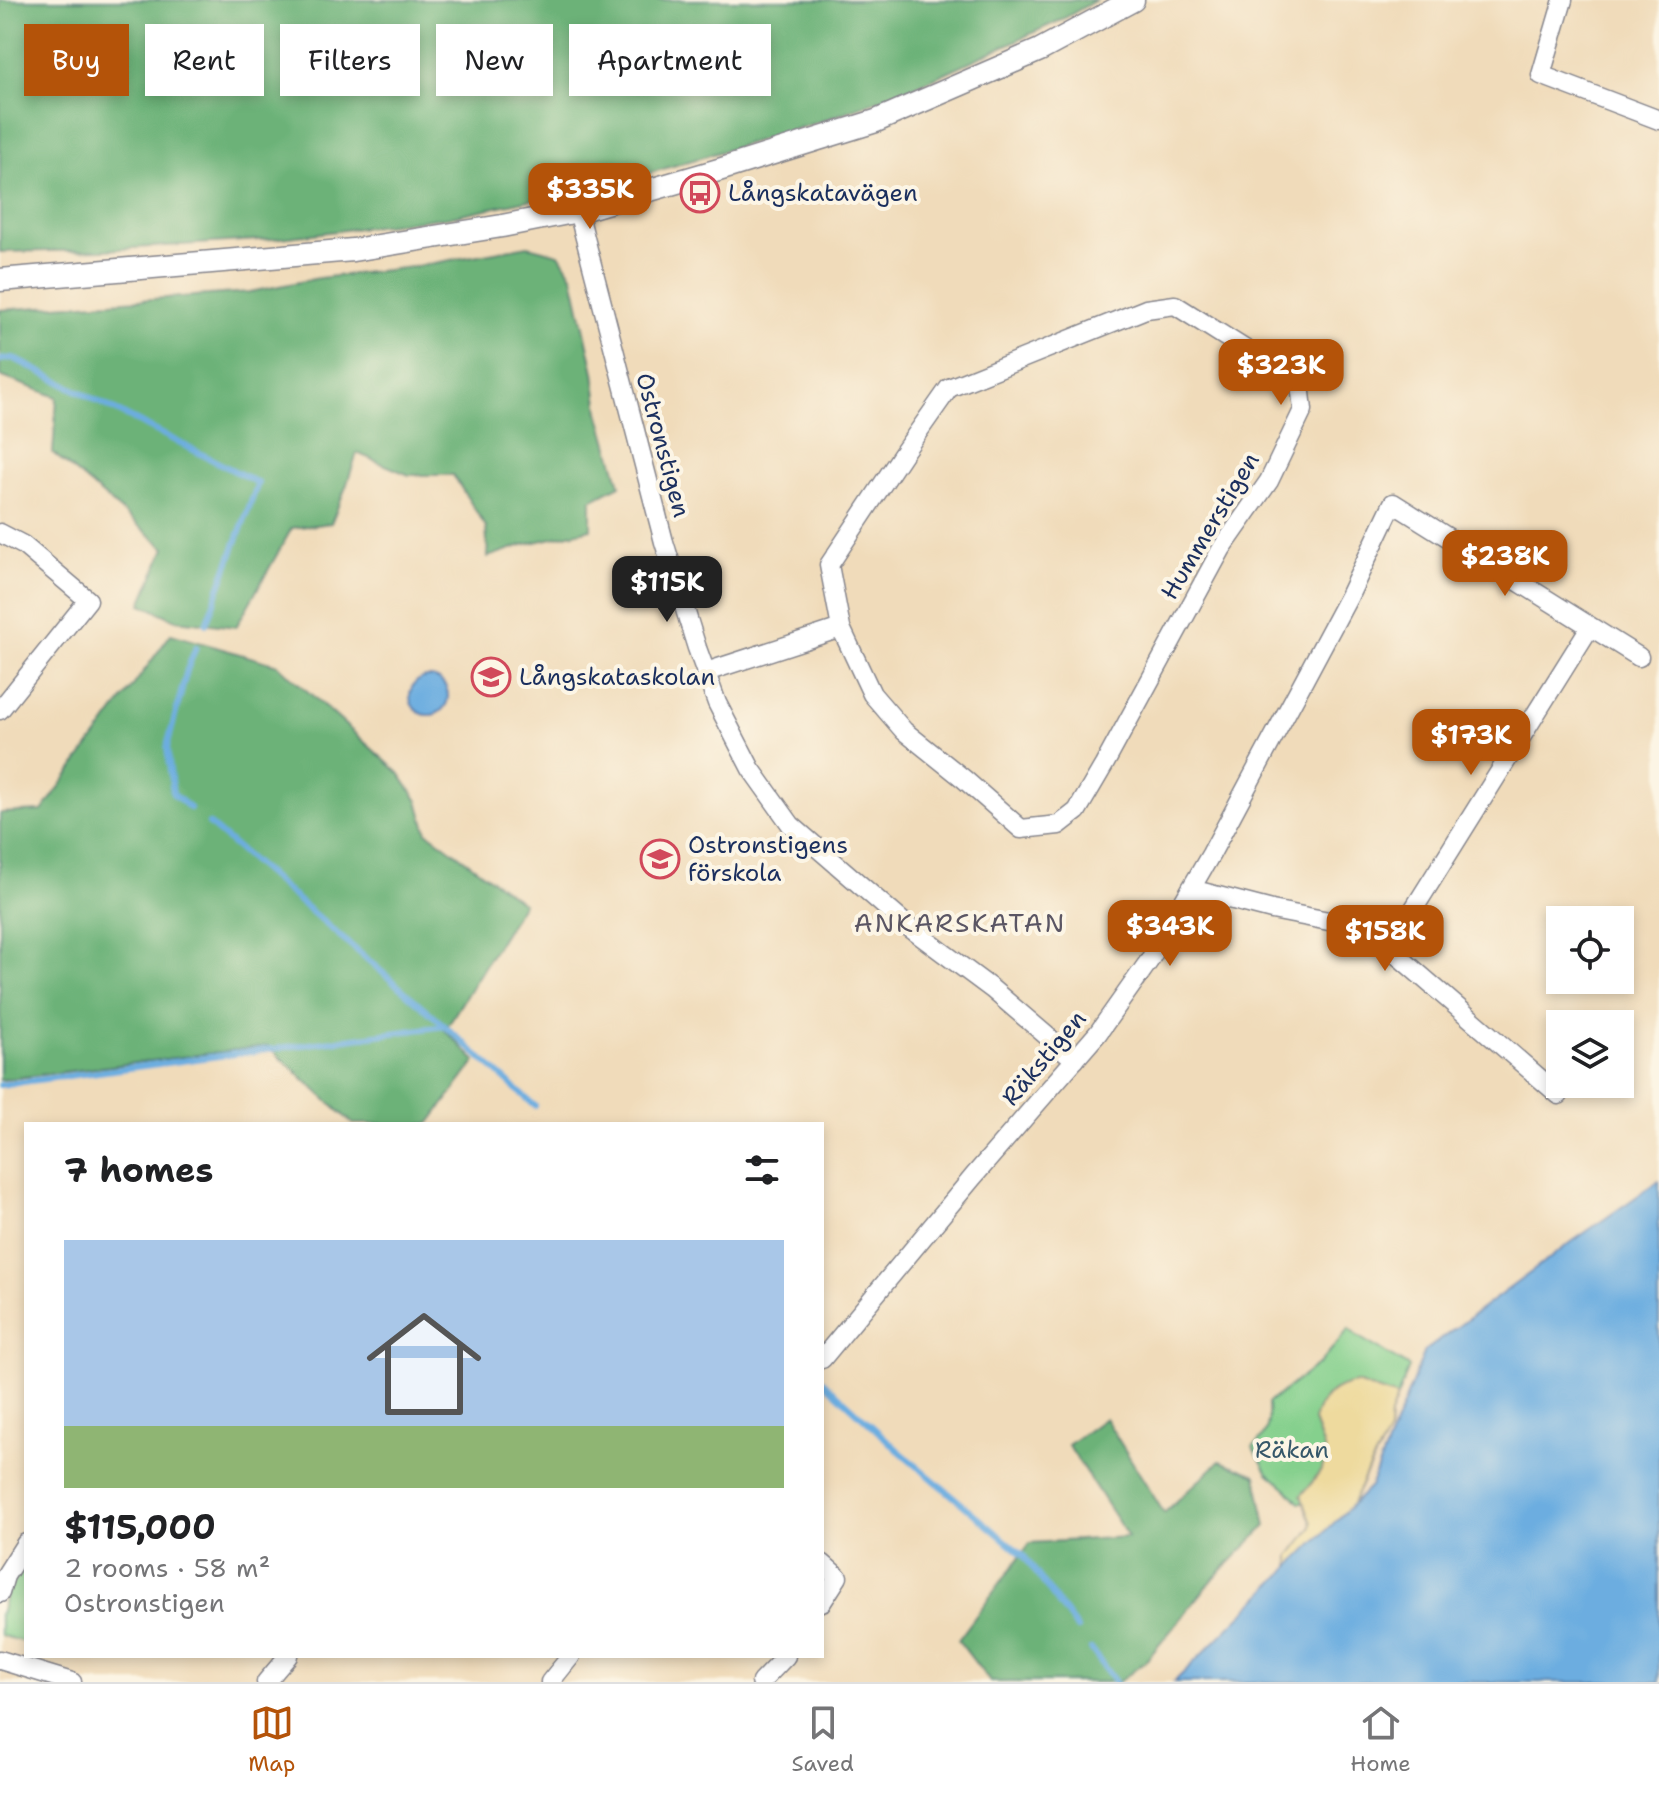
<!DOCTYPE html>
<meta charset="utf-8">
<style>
:root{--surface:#fff;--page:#f6f6f6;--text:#202124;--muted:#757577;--line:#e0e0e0;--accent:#b45309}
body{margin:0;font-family:"Shantell Sans",sans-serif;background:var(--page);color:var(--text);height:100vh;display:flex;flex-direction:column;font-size:30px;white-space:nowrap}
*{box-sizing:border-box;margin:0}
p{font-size:26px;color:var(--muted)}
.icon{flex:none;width:44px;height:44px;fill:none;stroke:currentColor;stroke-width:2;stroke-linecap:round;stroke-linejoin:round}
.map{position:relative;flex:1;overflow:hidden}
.side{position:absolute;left:24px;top:1122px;width:800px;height:536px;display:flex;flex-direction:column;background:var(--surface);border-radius:0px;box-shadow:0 4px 12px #0003}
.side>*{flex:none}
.top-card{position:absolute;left:24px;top:24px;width:800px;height:72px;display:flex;gap:16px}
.tools{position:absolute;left:1546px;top:906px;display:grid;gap:16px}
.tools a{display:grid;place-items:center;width:88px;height:88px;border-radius:0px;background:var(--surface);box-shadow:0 4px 12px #0003;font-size:40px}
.price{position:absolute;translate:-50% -68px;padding:0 18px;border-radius:16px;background:var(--accent);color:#fff;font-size:26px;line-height:52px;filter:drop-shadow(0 2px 4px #0008)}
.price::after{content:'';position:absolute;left:50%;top:48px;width:24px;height:18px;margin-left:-12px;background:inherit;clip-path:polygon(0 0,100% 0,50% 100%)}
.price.selected{background:#222;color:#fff}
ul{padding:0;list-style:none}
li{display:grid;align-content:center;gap:16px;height:424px;padding:0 40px}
li span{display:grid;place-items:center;height:248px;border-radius:0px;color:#555}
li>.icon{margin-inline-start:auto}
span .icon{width:144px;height:144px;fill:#fffc;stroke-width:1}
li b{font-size:34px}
h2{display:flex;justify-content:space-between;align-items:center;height:96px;padding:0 40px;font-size:34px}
.chip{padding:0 28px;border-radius:0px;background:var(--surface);box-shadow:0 4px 12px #0003;font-size:28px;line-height:72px}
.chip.selected{background:var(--accent);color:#fff}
.menu{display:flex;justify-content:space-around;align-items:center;height:112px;border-top:2px solid var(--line);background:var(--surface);font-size:22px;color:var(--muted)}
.menu a{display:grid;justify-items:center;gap:4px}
.menu .selected{color:var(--accent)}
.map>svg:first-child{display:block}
</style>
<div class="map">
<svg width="1659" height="1682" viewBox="0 0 1659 1682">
<rect width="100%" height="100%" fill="#fcf5e5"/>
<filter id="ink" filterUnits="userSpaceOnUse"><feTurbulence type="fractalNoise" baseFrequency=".0125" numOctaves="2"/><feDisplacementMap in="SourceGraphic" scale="16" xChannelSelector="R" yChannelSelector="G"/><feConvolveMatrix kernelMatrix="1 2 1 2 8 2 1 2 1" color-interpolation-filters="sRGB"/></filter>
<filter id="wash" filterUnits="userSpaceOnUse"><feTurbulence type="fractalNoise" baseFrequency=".006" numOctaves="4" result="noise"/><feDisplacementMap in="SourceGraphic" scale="32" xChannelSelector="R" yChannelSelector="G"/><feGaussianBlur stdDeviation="1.8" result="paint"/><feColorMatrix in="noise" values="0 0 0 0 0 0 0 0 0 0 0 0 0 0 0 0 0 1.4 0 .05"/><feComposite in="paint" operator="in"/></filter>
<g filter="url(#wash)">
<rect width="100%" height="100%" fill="#f0dbba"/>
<g fill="#85d08d" stroke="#508076" stroke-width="2">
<path d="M 1349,1329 L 1357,1336 L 1409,1367 L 1397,1397 L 1356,1383 L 1328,1395 L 1320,1405 L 1314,1421 L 1327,1455 L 1323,1469 L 1302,1496 L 1304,1503 L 1299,1503 L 1287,1489 L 1268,1473 L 1253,1447 C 1269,1434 1269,1422 1268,1403 L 1320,1363 Z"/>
<polygon points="26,1557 26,1643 0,1635 0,1615 8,1584"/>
</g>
<g fill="#6cb278" stroke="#44706b" stroke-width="2">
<polygon points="0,0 1096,0 1061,20 921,84 822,121 630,179 448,217 273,239 104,250 0,252"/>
<polygon points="528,246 559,254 573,277 594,372 599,412 620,485 591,500 591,529 523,545 488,557 486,527 453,475 409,475 357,453 346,487 331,523 292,528 236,627 176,620 141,604 165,548 53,453 57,397 0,376 0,310 250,292 319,278 412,267"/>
<polygon points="171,634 278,665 399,773 418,801 427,832 523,903 445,1030 476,1061 429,1124 353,1124 268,1046 0,1080 0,815 1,813 42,811"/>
<polygon points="1105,1418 1164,1513 1220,1461 1256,1475 1266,1526 1214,1578 1145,1662 1118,1682 990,1682 958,1640 1030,1543 1128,1537 1068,1445"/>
</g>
<path fill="#eeda9e" stroke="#84847e" stroke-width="2" d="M 1356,1383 L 1397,1397 L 1390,1415 L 1389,1432 L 1366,1474 L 1335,1543 L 1290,1574 L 1290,1556 L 1311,1528 L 1312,1523 L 1301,1496 C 1330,1460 1331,1464 1314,1421 C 1319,1398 1334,1386 1356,1383 Z"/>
<g fill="#6cade0" stroke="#446e9f" stroke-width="2">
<circle cx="429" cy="696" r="19"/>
<polygon points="1659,1181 1659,1682 1174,1682 1370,1487 1425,1351 1573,1241"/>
</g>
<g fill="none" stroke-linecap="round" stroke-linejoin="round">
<g stroke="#6cade0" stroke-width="6">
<polyline points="0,360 13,358 258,483 206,624"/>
<polyline points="190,808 173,794 167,747 187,670 196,647"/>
<polyline points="209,824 445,1026 535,1106"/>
<polyline points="0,1085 445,1026"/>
<polyline points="823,1381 898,1450 1024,1556 1077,1629"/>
<polyline points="1091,1649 1115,1682"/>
</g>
</g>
</g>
<g filter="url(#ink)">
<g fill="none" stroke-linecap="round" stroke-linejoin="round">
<g stroke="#86858c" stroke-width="21">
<g id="minor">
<polyline points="1563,0 1541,75 1659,120"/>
<polyline points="578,211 664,542 697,648 717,703 751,769 791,825 910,928 992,989 1075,1060"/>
<polyline points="0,533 23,545 88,600 0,710"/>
<polyline points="706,672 841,628 829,565 904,452 949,388 1146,309 1175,305 1300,384 1303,410 1269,481 1222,548 1104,765 1077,811 1059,825 1021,829 964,779 904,731 872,694 841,628"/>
<polyline points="1191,889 1272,910 1339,923 1397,955 1559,1095"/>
<polyline points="1388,950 1590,627"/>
<polyline points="822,1359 973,1177 1098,1033 1149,961 1211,854 1349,596 1393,503 1639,657"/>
<polyline points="822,1563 838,1577 822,1602"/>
<polyline points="0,1593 5,1576 26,1543"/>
<polyline points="0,1660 72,1682"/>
<polyline points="266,1682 288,1656"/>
<polyline points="550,1682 571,1656"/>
<polyline points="761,1682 786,1656"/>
</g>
</g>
<g stroke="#86858c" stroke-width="25">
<polyline id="tertiary" points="0,280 353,250 502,226 578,211 722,169 876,121 1040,50 1133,0"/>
</g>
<use href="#minor" stroke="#fff" stroke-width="18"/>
<use href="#tertiary" stroke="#fff" stroke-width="22"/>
</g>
</g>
<defs>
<g id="bus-ring" transform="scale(2)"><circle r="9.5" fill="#fcf5e5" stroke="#d1495b" stroke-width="1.5"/><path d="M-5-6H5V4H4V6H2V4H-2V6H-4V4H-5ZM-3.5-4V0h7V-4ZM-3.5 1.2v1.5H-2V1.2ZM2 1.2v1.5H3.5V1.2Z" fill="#d1495b"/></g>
<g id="school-ring" transform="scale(2)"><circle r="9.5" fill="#fcf5e5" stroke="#d1495b" stroke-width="1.5"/><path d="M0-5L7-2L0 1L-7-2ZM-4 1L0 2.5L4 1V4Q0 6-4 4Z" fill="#d1495b"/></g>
</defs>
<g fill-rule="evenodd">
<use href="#bus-ring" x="700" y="193"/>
<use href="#school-ring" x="491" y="677"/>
<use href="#school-ring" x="660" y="859"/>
</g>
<g text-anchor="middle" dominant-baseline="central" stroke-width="8" stroke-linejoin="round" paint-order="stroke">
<g font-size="24" fill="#1b2f5e" stroke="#fcf5e5" text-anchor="start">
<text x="728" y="193">Långskatavägen</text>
<text x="519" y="677">Långskataskolan</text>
<text x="688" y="845">Ostronstigens<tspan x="688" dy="28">förskola</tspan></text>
</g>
<g font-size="24" fill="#1b2f5e" stroke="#fcf5e5">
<text transform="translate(663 445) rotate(75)">Ostronstigen</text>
<text transform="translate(1210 526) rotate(-59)">Hummerstigen</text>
<text transform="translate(1044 1058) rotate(-50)">Räkstigen</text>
</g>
<g font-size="24" fill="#36576a" stroke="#fcf5e5">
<text x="1292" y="1450">Räkan</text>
</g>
<g font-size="26" letter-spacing="2" fill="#5b5664" stroke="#fcf5e5">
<text x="960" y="922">ANKARSKATAN</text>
</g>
</g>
</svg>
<div class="tools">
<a><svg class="icon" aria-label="locate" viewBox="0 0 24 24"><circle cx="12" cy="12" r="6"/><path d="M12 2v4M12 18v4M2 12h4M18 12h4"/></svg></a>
<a><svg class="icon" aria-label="layers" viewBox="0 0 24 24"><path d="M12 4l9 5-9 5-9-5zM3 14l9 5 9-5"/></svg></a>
</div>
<b class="price" style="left:590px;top:231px">$335K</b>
<b class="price" style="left:1281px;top:407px">$323K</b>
<b class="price" style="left:1505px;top:598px">$238K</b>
<b class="price selected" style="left:667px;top:624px">$115K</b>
<b class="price" style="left:1471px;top:777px">$173K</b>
<b class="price" style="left:1170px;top:968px">$343K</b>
<b class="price" style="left:1385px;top:973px">$158K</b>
<div class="top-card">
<a class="chip selected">Buy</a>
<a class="chip">Rent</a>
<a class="chip">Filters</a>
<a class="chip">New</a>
<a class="chip">Apartment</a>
</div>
<section class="side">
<h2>7 homes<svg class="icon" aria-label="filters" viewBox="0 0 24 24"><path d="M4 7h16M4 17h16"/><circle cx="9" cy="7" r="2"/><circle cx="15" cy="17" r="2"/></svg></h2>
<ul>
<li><span style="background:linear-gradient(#a9c7e8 75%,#8fb573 0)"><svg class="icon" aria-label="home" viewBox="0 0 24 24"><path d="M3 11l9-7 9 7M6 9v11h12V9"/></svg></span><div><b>$115,000</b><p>2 rooms · 58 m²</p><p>Ostronstigen</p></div></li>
</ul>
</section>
</div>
<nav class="menu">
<a class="selected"><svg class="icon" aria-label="map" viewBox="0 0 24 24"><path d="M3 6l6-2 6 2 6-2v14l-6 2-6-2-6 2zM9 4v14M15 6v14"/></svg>Map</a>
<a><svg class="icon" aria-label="saved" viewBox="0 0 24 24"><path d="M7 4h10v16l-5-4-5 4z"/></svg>Saved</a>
<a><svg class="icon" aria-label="home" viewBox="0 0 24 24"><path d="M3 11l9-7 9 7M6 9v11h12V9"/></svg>Home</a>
</nav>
